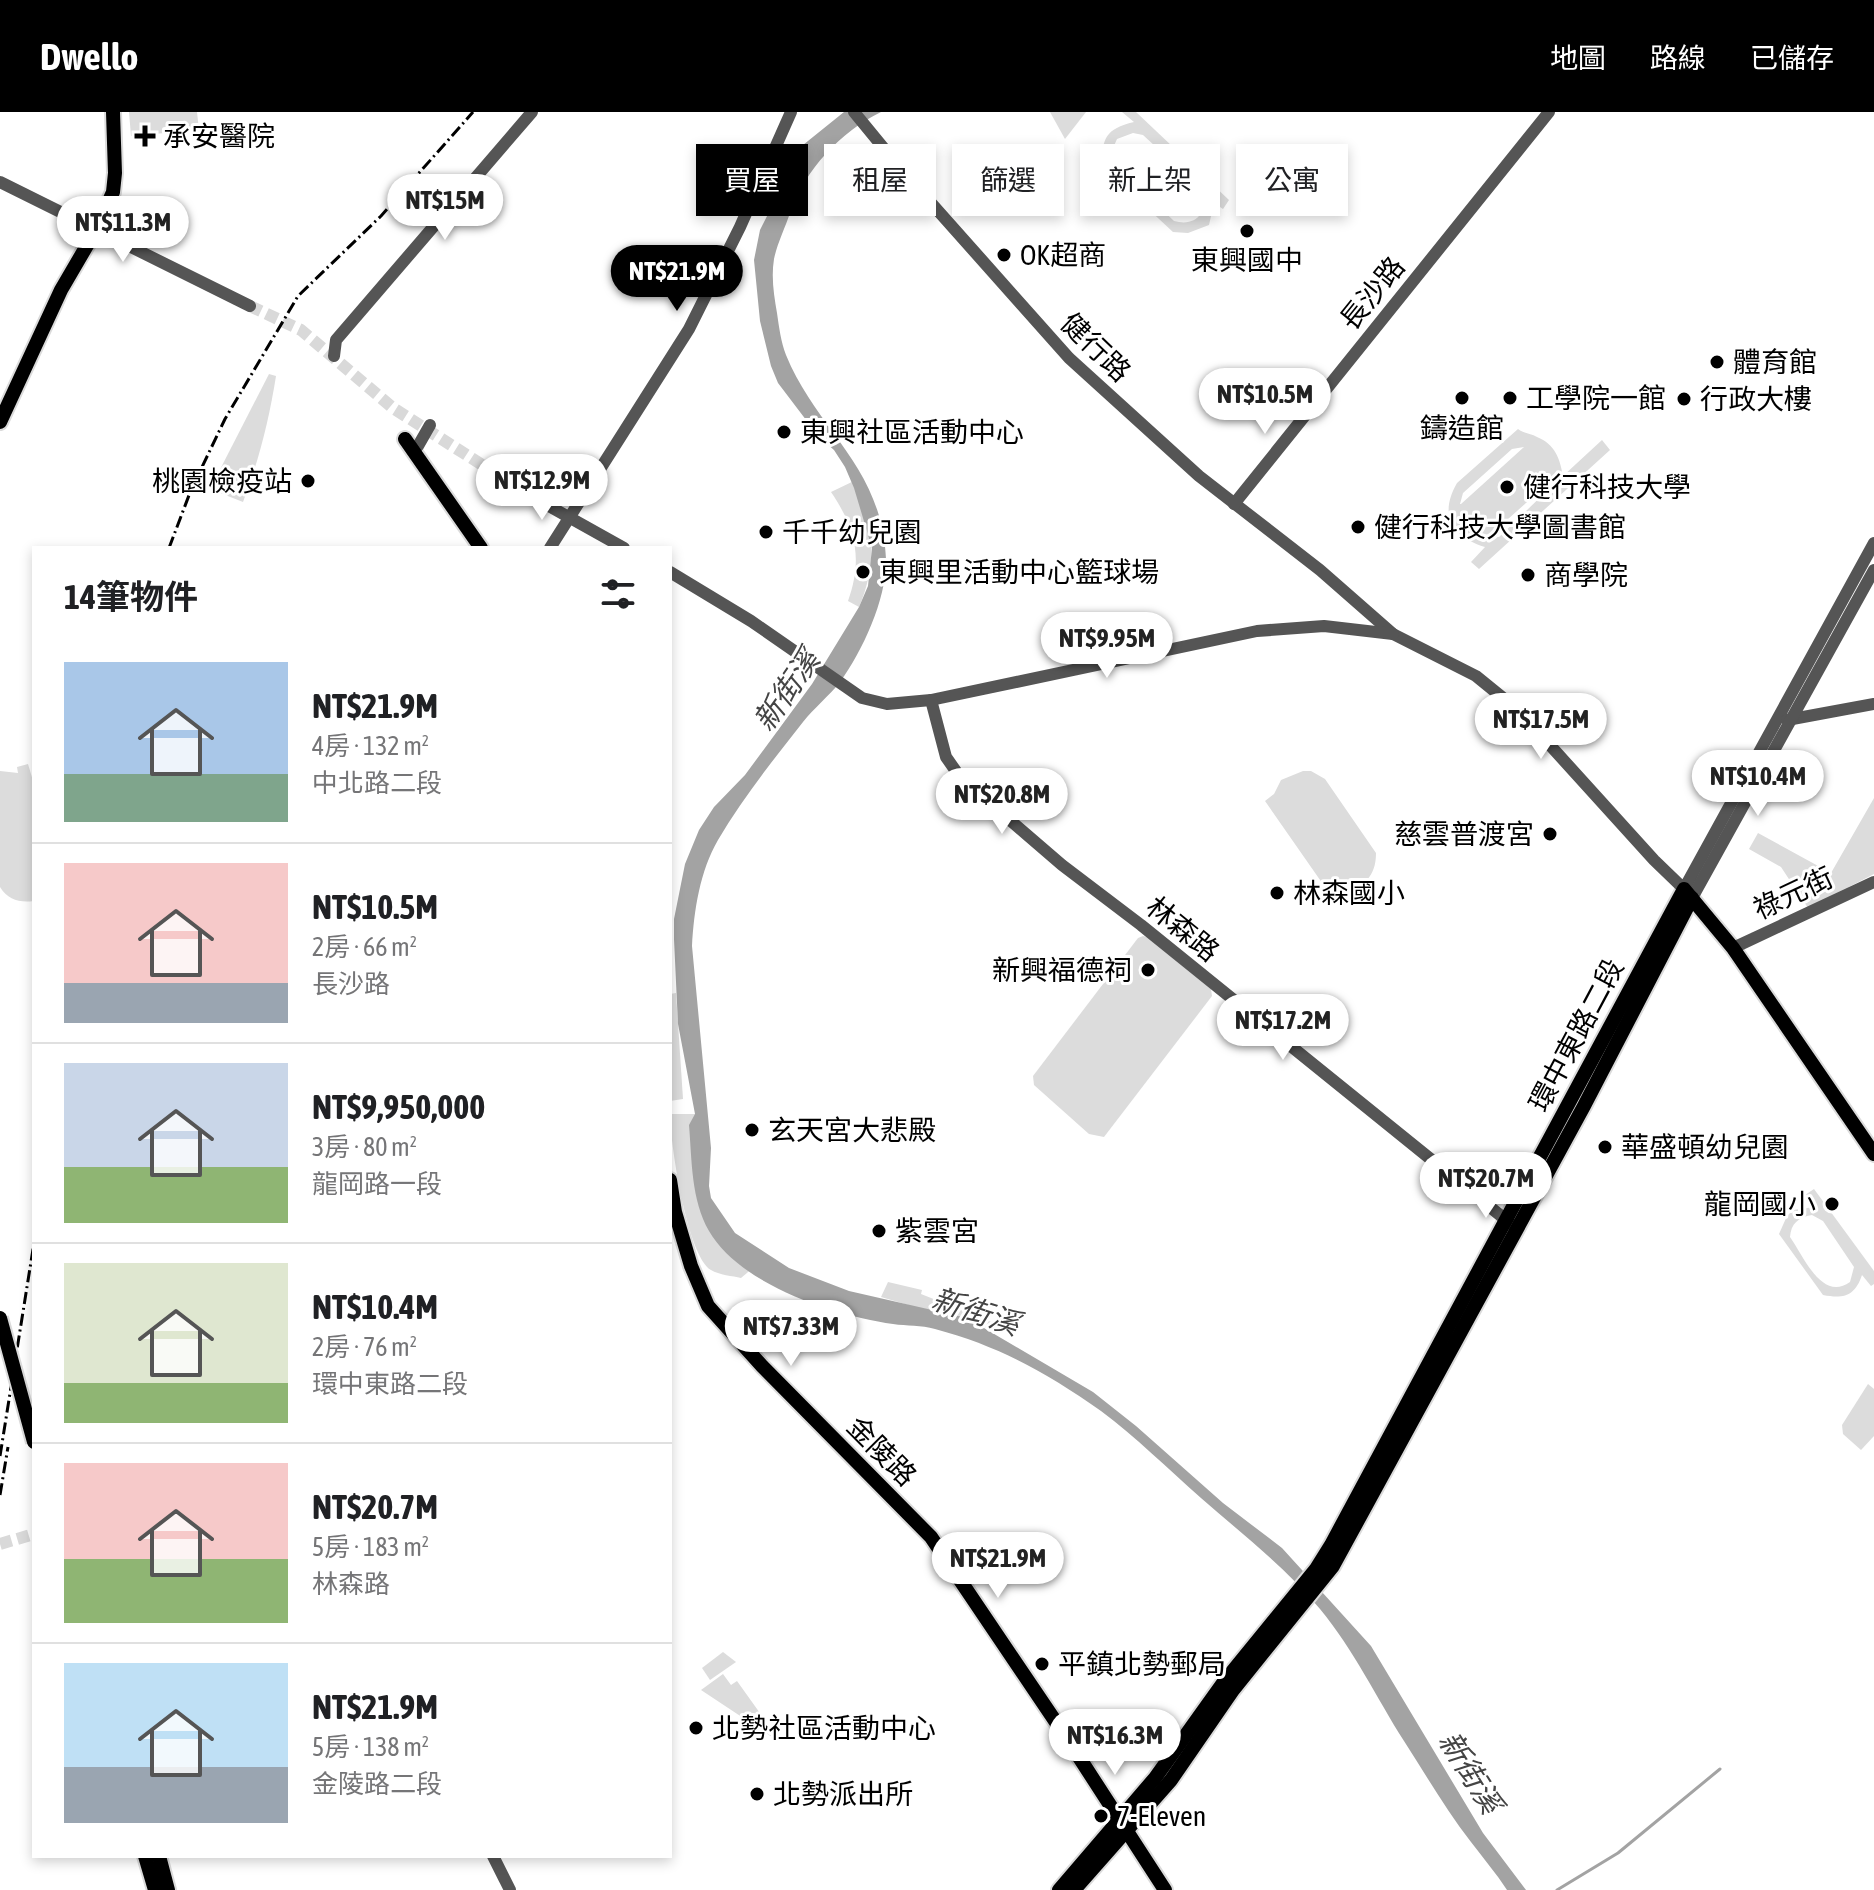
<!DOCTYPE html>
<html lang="zh-TW">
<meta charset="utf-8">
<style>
:root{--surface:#fff;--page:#f6f6f6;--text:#202124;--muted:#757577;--line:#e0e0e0;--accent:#000}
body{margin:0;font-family:"Asap Condensed","Noto Sans TC",sans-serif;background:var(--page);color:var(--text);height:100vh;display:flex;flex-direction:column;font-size:30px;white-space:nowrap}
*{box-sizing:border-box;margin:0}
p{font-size:26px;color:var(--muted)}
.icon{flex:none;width:44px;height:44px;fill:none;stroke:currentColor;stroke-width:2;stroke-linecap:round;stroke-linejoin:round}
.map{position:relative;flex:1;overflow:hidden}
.drawer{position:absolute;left:32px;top:434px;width:640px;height:1312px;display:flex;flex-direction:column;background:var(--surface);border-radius:0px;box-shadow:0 4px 12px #0003}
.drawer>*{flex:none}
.top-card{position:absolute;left:696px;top:32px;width:760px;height:72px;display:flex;gap:16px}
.price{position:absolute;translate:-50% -68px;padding:0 18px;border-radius:28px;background:#fff;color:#222;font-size:26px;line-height:52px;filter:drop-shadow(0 2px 4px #0008)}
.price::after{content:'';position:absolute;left:50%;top:48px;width:24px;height:18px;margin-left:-12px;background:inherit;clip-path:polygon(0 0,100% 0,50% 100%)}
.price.current{background:var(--accent);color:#fff}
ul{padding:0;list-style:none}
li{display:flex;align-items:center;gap:24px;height:200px;padding:0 32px}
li+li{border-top:2px solid var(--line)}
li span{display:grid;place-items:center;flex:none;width:224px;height:160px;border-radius:0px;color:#555}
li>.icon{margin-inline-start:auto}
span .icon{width:96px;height:96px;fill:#fffc;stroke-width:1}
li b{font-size:34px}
h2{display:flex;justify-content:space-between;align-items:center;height:96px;padding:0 32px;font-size:34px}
.chip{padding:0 28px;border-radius:0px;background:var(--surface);box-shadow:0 4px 12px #0003;font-size:28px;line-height:72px}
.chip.current{background:var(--accent);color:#fff}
header{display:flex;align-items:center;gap:48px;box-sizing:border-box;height:112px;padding:0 40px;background:var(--accent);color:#fff}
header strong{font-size:38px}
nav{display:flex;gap:44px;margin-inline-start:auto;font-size:28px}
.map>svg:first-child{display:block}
</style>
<header>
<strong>Dwello</strong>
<nav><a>地圖</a><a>路線</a><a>已儲存</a></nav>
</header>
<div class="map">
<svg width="1874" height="1778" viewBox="0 0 1874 1778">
<rect width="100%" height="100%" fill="#fff"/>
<g fill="#dcdcdc" fill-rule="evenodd">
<polygon points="129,0 197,0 199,18 131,24"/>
<polygon points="1050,0 1086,0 1065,27"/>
<path d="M 1122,0 L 1136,0 L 1229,88 L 1223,97 L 1214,91 L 1209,113 L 1188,121 L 1173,120 L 1101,53 C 1103,26 1105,17 1134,10 ZM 1133,21 L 1143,23 L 1205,80 C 1207,101 1196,115 1174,109 L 1114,52 L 1113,36 L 1117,27 Z"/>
<path d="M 269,262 L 276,264 C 269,308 259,348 243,390 L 210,377 Z"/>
<path d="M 1518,317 C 1525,322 1530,321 1537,325 C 1555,332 1560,347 1563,364 L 1602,328 L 1610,338 L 1479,457 L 1471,450 L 1485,435 C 1453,425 1438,404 1457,371 ZM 1524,335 L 1461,392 L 1460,392 L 1463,381 L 1512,337 ZM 1554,366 L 1553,373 L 1499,425 L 1489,424 Z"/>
<path d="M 856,368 C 875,408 877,454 859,495 L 848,489 C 863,447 856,417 831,380 Z"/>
<path d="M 28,652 L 34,672 L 34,789 C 20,791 8,788 0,775 L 0,659 L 18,661 L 17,655 Z"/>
<path d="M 1303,659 L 1311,659 L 1325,667 L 1376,741 C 1376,764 1364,777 1341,779 L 1343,782 L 1334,788 L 1265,689 L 1274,682 L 1281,668 Z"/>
<polygon points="1874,686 1874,762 1808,796 1781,755 1749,737 1758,721 1831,761"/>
<polygon points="1143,824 1147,825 1211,877 1212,884 1104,1025 1089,1022 1034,973 1033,964 1138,826"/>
<polygon points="676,881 683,987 670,989 670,882"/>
<path d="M 670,1002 L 695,1002 L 698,1071 L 754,1155 L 741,1166 C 733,1164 719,1163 711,1158 C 687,1144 670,1030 670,1002 Z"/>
<path d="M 1814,1077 L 1874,1159 L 1874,1172 L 1871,1174 L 1862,1163 C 1855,1184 1844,1187 1823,1183 L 1779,1122 L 1787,1104 L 1793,1098 L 1814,1095 L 1805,1083 ZM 1812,1103 L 1823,1109 L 1854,1155 L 1850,1170 C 1822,1190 1804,1145 1790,1125 C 1791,1112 1798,1105 1812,1103 Z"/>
<polygon points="888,1170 922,1178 921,1182 1004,1215 1004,1221 881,1185"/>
<polygon points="1868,1272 1874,1277 1874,1324 1861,1338 1843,1322 1842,1313"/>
<polygon points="723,1540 736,1550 710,1568 702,1556"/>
<polygon points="723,1562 731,1573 737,1569 772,1618 772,1625 701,1578"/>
</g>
<path fill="#a3a3a3" d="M 844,0 L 881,0 C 840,20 805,58 790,101 C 785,116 777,132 774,147 C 771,165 774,184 777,201 C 779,215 781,230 786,243 C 817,319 882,354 886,447 C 887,486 863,538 840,570 C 829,584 814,596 803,610 C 773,648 742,687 718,728 C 700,759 694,798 692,834 L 711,1036 L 709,1074 L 711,1086 L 735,1121 L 789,1156 L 849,1179 L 967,1206 L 1093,1280 L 1136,1314 L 1223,1391 L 1282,1436 L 1371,1534 L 1483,1721 L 1526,1778 L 1507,1778 C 1496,1761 1483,1746 1471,1730 C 1446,1698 1426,1663 1404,1629 C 1376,1585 1354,1538 1320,1497 C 1286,1456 1241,1421 1201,1386 C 1168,1357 1136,1325 1101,1299 C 1047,1261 999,1234 935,1217 C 921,1213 907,1214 893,1212 C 834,1203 740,1173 709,1119 C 691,1087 692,1049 689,1013 L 695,1002 L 678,912 L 674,827 L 674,807 L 685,752 L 699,718 L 714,695 L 745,663 L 812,572 L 859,495 L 868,474 L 872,436 L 854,376 L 845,355 L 834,338 L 819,325 L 778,271 L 771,254 L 760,209 L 754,148 L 760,118 L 803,33 Z"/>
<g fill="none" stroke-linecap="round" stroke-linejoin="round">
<polyline stroke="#a3a3a3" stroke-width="3" points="1557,1778 1618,1741 1720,1657"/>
<g stroke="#d9d9d9" stroke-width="12" stroke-dasharray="12 6" stroke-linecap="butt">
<polyline points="250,194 301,218 393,296 531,384"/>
<polyline points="0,1432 34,1422"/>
</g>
<g stroke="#dbdbdb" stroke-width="18">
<g id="major">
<polyline points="0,310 61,178 96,118 113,80 115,61 113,0"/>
<polyline points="405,327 481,436"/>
<polyline points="670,1068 675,1100 691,1154 708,1194 762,1254 931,1425 1066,1625 1165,1778"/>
<polyline points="145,1744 155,1778"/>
<polyline points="159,1744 168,1778"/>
<polyline points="1059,1778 1155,1666 1223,1571 1316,1457 1331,1433 1684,777 1733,836 1874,1042"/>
<polyline points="1074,1778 1171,1668 1233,1578 1333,1454 1584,994 1692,786"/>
</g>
</g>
<g stroke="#555" stroke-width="12">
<polyline points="854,0 900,56 1069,246 1199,364 1320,458 1393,522 1476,564 1519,599 1654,748 1684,777 1874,431"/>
<polyline points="0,70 250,194"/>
<polyline points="334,244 336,228 532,0"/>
<polyline points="418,334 430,313"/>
<polyline points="531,384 624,436"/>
<polyline points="1234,392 1549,0"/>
<polyline points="550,436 689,217 740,115 791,0"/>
<polyline points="670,460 751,509 862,586 887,592 931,588 1257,519 1324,514 1393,522"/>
<polyline points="931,588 946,645 960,665 1062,753 1141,813 1511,1112"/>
<polyline points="1787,608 1874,592"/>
<polyline points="1692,786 1874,458"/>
<polyline points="1733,836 1874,770"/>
<polyline points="493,1744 510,1778"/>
</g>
<use href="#major" stroke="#000" stroke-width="14"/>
<g stroke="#000" stroke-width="3" stroke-dasharray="12 4 2 4" stroke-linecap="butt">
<polyline points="169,436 191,378 225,307 298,184 381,104 473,0"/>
<polyline points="0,1344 34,1131"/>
<polyline points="0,1383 8,1335"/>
</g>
<g stroke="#dbdbdb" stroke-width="18" stroke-linecap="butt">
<polyline id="major-bridge" points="0,1206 34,1330"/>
</g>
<use href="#major-bridge" stroke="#000" stroke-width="14"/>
</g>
<g fill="#000" stroke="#fff" stroke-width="3">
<path d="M141 12h8v8h8v8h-8v8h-8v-8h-8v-8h8z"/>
<circle cx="1247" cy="119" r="8"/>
<circle cx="1004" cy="143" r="8"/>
<circle cx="1717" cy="250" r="8"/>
<circle cx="1462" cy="286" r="8"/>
<circle cx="1510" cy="286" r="8"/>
<circle cx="1684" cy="287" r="8"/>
<circle cx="784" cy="320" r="8"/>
<circle cx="308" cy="369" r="8"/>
<circle cx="1507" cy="375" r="8"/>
<circle cx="1358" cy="415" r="8"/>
<circle cx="766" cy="420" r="8"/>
<circle cx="863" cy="460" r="8"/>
<circle cx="1528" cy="463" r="8"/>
<circle cx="1550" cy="722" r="8"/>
<circle cx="1277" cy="781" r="8"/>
<circle cx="1148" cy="858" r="8"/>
<circle cx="752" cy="1018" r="8"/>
<circle cx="1605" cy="1035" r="8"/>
<circle cx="1832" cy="1092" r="8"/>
<circle cx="879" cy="1119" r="8"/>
<circle cx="1042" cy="1552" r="8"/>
<circle cx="696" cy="1616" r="8"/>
<circle cx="757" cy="1682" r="8"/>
<circle cx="1101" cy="1704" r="8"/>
</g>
<g text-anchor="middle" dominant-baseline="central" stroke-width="6" stroke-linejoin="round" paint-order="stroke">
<g font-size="28" fill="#000" stroke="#fff" text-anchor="start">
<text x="163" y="24">承安醫院</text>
<text x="1020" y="143">OK超商</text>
<text x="1247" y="148" text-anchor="middle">東興國中</text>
<text x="1733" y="250">體育館</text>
<text x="1526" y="286">工學院一館</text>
<text x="1700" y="287">行政大樓</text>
<text x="1462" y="316" text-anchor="middle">鑄造館</text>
<text x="800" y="320">東興社區活動中心</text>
<text x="292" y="369" text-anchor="end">桃園檢疫站</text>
<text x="1523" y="375">健行科技大學</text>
<text x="1374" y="415">健行科技大學圖書館</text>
<text x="782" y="420">千千幼兒園</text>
<text x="879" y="460">東興里活動中心籃球場</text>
<text x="1544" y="463">商學院</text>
<text x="1534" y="722" text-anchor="end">慈雲普渡宮</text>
<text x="1293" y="781">林森國小</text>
<text x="1132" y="858" text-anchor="end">新興福德祠</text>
<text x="768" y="1018">玄天宮大悲殿</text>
<text x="1621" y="1035">華盛頓幼兒園</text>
<text x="1816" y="1092" text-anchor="end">龍岡國小</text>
<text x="895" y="1119">紫雲宮</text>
<text x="1058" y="1552">平鎮北勢郵局</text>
<text x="712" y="1616">北勢社區活動中心</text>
<text x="773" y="1682">北勢派出所</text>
<text x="1117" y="1704">7-Eleven</text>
</g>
<g font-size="28" fill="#000" stroke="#fff">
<text transform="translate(1372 181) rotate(-51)">長沙路</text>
<text transform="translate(1096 235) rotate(44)">健行路</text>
<text transform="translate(1793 781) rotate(-25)">祿元街</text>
<text transform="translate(1183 817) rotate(39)">林森路</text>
<text transform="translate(1576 923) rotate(-62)">環中東路二段</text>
<text transform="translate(882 1339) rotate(45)">金陵路</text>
</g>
<g font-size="30" font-style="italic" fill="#444" stroke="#fff">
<text transform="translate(786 578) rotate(-55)">新街溪</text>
<text transform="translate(976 1199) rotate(18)">新街溪</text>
<text transform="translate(1471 1660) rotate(58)">新街溪</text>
</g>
</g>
</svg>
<b class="price" style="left:445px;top:130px">NT$15M</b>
<b class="price" style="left:123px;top:152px">NT$11.3M</b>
<b class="price current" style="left:677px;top:201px">NT$21.9M</b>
<b class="price" style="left:1265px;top:324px">NT$10.5M</b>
<b class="price" style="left:542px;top:410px">NT$12.9M</b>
<b class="price" style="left:1107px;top:568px">NT$9.95M</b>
<b class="price" style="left:1541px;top:649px">NT$17.5M</b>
<b class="price" style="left:1758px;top:706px">NT$10.4M</b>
<b class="price" style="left:1002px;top:724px">NT$20.8M</b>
<b class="price" style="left:1283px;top:950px">NT$17.2M</b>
<b class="price" style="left:1486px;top:1108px">NT$20.7M</b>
<b class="price" style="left:791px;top:1256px">NT$7.33M</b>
<b class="price" style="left:998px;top:1488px">NT$21.9M</b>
<b class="price" style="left:1115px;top:1665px">NT$16.3M</b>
<div class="top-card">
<a class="chip current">買屋</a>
<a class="chip">租屋</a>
<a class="chip">篩選</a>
<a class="chip">新上架</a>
<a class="chip">公寓</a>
</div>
<section class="drawer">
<h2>14筆物件<svg class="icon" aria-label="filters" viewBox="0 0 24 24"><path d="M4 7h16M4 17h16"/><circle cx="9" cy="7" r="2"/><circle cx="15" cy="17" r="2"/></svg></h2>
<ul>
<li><span style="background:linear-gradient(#a9c7e8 70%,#7fa58c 0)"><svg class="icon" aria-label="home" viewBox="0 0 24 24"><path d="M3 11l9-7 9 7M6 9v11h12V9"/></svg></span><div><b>NT$21.9M</b><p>4房 · 132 m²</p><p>中北路二段</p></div></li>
<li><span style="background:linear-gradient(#f6c9c9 75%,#9aa5b1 0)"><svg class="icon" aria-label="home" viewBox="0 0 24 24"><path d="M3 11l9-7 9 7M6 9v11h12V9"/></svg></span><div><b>NT$10.5M</b><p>2房 · 66 m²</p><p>長沙路</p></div></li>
<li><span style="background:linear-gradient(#c9d6e8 65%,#8fb573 0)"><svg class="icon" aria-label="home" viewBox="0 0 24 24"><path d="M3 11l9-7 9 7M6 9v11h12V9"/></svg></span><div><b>NT$9,950,000</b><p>3房 · 80 m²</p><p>龍岡路一段</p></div></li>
<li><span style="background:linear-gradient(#dfe7d0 75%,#8fb573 0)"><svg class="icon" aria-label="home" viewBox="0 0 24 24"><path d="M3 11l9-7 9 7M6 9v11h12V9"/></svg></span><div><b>NT$10.4M</b><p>2房 · 76 m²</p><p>環中東路二段</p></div></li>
<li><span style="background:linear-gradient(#f6c9c9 60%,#8fb573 0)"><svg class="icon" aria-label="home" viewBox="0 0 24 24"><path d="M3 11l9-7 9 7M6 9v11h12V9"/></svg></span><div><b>NT$20.7M</b><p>5房 · 183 m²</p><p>林森路</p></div></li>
<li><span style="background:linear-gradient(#bfe0f5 65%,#9aa5b1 0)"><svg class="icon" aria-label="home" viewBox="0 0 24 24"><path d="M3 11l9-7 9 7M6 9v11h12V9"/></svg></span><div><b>NT$21.9M</b><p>5房 · 138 m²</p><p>金陵路二段</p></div></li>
</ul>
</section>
</div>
